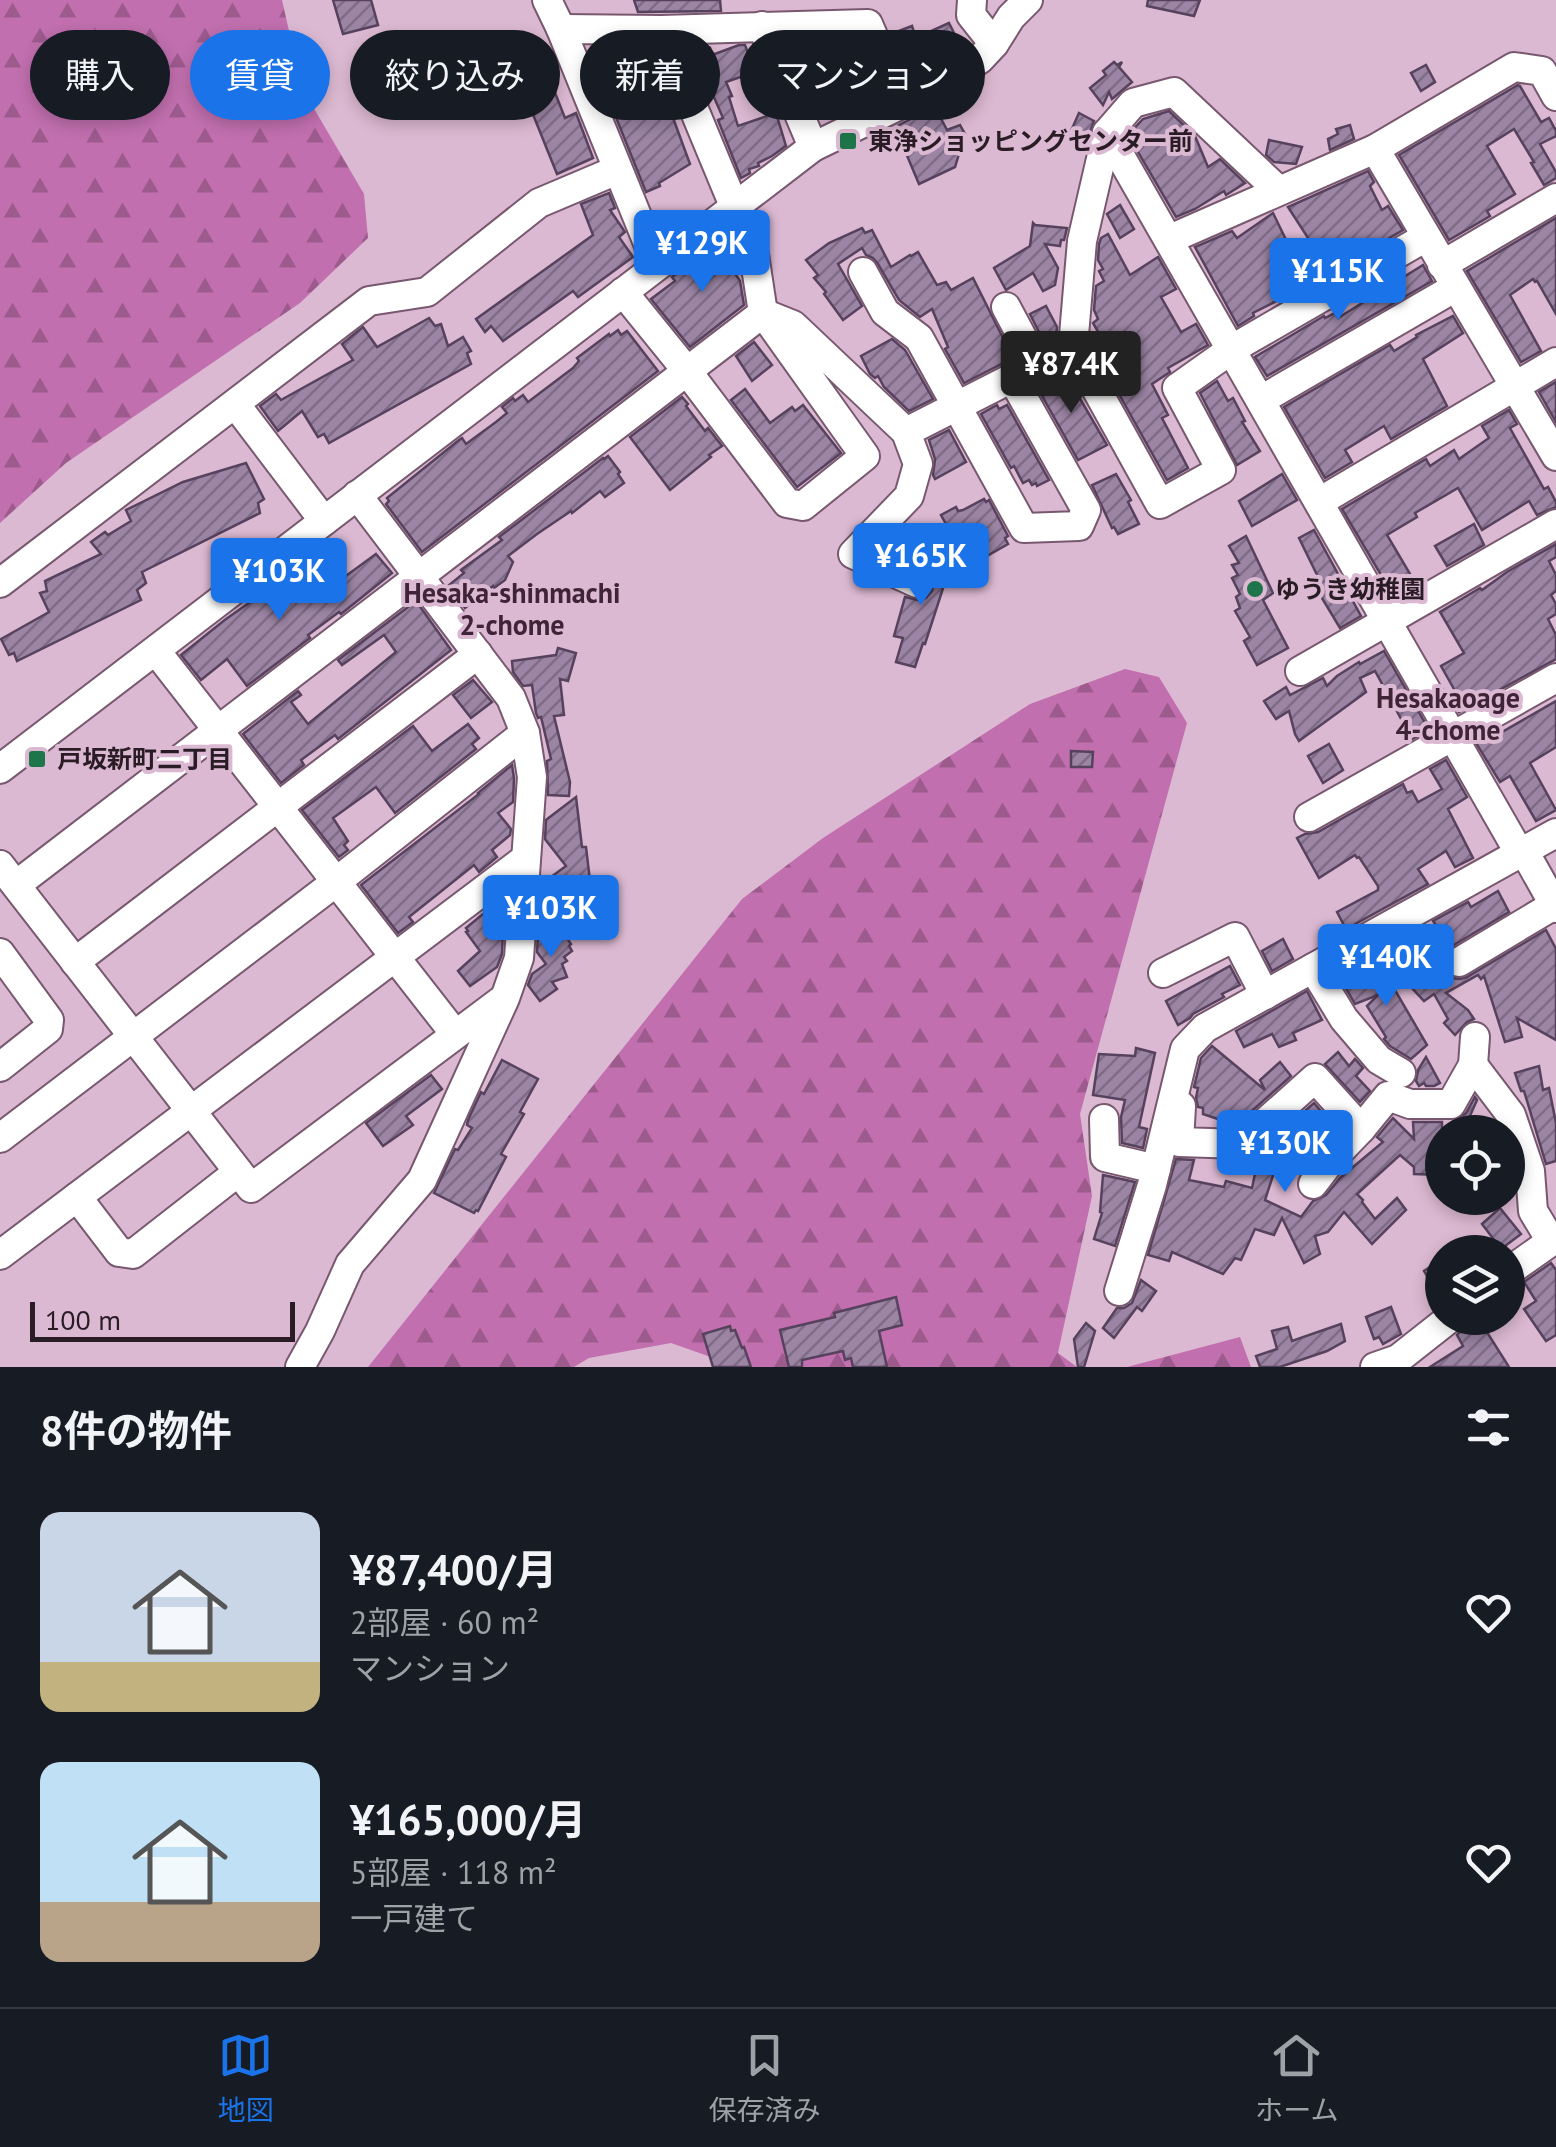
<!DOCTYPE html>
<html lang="ja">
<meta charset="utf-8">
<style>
:root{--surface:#171b24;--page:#20242c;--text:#f1f3f6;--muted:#9ea1a6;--line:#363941;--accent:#1a73e8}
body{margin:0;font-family:"PT Sans","Noto Sans JP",sans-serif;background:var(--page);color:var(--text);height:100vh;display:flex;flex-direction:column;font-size:38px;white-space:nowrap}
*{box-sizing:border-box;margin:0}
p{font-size:32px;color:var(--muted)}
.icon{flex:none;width:55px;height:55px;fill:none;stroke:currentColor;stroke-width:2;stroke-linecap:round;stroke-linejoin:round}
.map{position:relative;height:1367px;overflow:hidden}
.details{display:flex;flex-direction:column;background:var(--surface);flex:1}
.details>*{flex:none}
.hud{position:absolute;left:30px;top:30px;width:1000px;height:90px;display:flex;gap:20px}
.buttons{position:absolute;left:1425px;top:1115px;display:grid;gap:20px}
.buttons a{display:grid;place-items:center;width:100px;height:100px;border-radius:50%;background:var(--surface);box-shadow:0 5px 15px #0003;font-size:50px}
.scale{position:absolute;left:30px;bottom:25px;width:265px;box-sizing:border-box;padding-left:10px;border:5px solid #291c25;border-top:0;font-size:28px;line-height:35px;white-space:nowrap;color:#291c25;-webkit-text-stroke:8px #dcb9d2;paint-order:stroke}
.price{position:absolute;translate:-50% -85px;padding:0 22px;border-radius:10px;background:var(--accent);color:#fff;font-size:32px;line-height:65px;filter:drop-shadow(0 2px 5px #0008)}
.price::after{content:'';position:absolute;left:50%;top:60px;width:30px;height:22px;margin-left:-15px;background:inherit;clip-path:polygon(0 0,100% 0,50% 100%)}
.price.current{background:#222;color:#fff}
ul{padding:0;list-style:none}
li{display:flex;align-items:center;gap:30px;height:250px;padding:0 40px}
li span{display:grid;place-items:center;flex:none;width:280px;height:200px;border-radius:20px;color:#555}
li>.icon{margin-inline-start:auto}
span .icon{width:120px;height:120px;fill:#fffc;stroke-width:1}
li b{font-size:42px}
h2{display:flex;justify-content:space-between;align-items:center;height:120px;padding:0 40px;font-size:42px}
.pill{padding:0 35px;border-radius:45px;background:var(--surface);box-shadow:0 5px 15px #0003;font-size:35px;line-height:90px}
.pill.current{background:var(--accent);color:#fff}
.tabs{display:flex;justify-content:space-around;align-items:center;height:140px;border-top:2px solid var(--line);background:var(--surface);font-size:28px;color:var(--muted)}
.tabs a{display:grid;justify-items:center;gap:5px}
.tabs .current{color:var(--accent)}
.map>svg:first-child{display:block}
</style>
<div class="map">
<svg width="1556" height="1367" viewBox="0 0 1556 1367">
<defs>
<pattern id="forest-firs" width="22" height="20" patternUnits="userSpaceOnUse" patternTransform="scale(2.5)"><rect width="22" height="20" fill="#c16fae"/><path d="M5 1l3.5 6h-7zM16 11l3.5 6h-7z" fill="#9d5a8d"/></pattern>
<pattern id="building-hatch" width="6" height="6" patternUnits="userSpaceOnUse" patternTransform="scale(2.5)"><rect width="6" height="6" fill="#9b84a4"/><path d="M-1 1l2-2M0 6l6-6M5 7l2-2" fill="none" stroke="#7e6b85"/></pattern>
</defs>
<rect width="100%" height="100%" fill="#dcb9d2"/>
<g fill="url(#forest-firs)">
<polygon points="0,0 282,0 302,88 364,194 368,238 300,303 66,463 0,523"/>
<polygon points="1125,669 1159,677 1187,723 1080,1114 1092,1196 1058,1353 1077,1367 739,1367 671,1343 589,1358 574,1367 368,1367 742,899 823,838 1030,704"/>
<polygon points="1240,1337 1251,1367 1127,1367"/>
</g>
<g fill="url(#building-hatch)" stroke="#57425e" stroke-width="2.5">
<polygon points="333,0 371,0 378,25 343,34"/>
<polygon points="634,0 720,0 721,11 638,12"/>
<polygon points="1148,0 1200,0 1194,16 1147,6"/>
<polygon points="949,23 962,49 937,61 938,65 910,78 891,34 912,26 916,38"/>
<polygon points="521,40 524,45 535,42 565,118 576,113 593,158 557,174 505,45"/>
<polygon points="842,42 848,42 855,65 859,64 870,92 856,97 851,87 845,90 839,78 811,92 802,72 832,63 826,50"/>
<polygon points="739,45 745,45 755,72 726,82 732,96 729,97 738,126 776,113 786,146 772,156 758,163 759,166 749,169 750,173 741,178 718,120 723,118 701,67 696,69 691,56 710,48 712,55"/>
<polygon points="632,47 647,47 690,164 659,183 660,186 646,192 605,90 632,77 622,51"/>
<polygon points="1114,62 1117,65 1122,62 1119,67 1132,82 1112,99 1109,92 1103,105 1090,88 1106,75 1103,71"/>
<polygon points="1426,65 1435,82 1421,91 1411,73"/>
<polygon points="1518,85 1520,86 1541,122 1549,118 1556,131 1556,136 1540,144 1556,172 1556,178 1544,185 1531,163 1534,162 1514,129 1487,146 1515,194 1487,211 1490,216 1449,240 1399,155"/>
<polygon points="935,107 947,130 960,125 965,134 955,167 919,184 895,127"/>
<polygon points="1169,111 1195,136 1208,167 1220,159 1245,183 1226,195 1224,191 1195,209 1176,217 1128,135 1143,119"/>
<polygon points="1079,113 1094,121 1087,140 1070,133"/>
<polygon points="1350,125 1354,139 1330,150 1328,139 1338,134 1336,129"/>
<polygon points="1269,140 1302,147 1296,164 1274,162 1266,155"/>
<polygon points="1368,171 1374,182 1370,186 1382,210 1388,206 1403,230 1330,272 1288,207"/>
<polygon points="609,193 615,208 610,210 625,232 619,237 633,257 578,297 573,291 503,341 491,326 485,332 476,319 593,235 581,204"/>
<polygon points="1120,205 1134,229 1120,238 1107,214"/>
<polygon points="1273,213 1308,285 1253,313 1254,316 1238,326 1195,247 1232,231 1237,238"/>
<polygon points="1556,218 1556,314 1537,281 1535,282 1533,279 1510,295 1541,351 1521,362 1467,271"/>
<polygon points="1033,223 1035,225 1067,228 1064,240 1061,240 1060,246 1045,244 1058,268 1055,285 1043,291 1033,273 1006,290 994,268 1030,246"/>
<polygon points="862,228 865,233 872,230 891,267 910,255 911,256 918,252 937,285 946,282 951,290 973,278 1013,358 964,383 945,349 948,347 932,309 920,317 899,300 878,264 873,258 866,255 862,248 838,264 862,306 843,320 824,294 826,292 814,278 818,275 806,260 829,243"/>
<polygon points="1108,234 1130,275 1158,257 1176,289 1161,297 1181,332 1196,324 1208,345 1168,368 1170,372 1152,384 1168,415 1162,418 1188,468 1167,480 1110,378 1112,377 1097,346 1104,342 1093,323 1098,319 1094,310 1096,286 1104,281 1099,271 1103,269 1098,260 1099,244 1101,238"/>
<polygon points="719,241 737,265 732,269 740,281 744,305 690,347 651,299 675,281 672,277"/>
<polygon points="1423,265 1432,281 1267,376 1255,357 1324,316 1325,318 1335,313 1338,318"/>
<polygon points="1046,306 1057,327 1056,336 1044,342 1030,314"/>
<polygon points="1453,316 1463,333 1423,359 1447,406 1391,439 1384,426 1345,450 1352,462 1325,478 1284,407 1390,345 1394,351 1417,337 1416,335"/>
<polygon points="429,318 435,326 441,324 448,346 463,337 471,351 467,353 471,364 329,443 324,434 318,437 302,411 278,431 260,406 276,394 281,400 353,360 342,344 363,327 377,347"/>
<polygon points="618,330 621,335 627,331 658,371 422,552 386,504 389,501 387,498 459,440 462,438 466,444 496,422 507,413 502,407 513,398 515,401 523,395 528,402 573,368 579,361 577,358 609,334 610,336"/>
<polygon points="892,339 905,350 933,399 909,411 884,387 878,376 875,378 870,374 861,356"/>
<polygon points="754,342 772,365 752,381 736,356"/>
<polygon points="1064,371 1107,445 1078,460 1036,385"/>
<polygon points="1217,381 1228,401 1233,398 1245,421 1242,422 1260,451 1237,465 1200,393"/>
<polygon points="1556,382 1556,422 1539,392"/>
<polygon points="745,389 770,423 792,407 795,411 803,405 841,453 797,487 731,400"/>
<polygon points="682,397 688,404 686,406 705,431 708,428 722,446 709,455 711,457 670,490 630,437"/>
<polygon points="997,405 999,409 1007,405 1049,480 1037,486 1036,483 1032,485 1029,480 1023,483 1014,466 1011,468 981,414"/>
<polygon points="1509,410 1517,424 1510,428 1544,489 1548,487 1556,502 1556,507 1537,515 1529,501 1482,530 1458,488 1415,513 1417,517 1387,535 1416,584 1394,597 1342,509 1426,459 1430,466 1454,450 1459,459 1489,438 1482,426"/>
<polygon points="949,430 966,462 935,479 933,475 935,459 929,440"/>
<polygon points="608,456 620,472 618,474 624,483 605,497 600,491 572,513 571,511 537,534 508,556 513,562 505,580 494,588 493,586 465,608 448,586 464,573 461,570 502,540 499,537 603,458 604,459"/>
<polygon points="246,463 264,499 258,503 260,513 142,572 146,583 137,590 141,600 17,661 14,653 9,655 1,639 49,612 40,593 47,591 45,581 101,554 91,542 105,532 108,535 131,521 126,510 183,482"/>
<polygon points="1116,474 1131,500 1128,502 1139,524 1118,534 1114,527 1112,528 1092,485"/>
<polygon points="1282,474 1297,500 1252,526 1239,501"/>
<polygon points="984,499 986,502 989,500 1008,536 1005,538 1008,544 980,560 967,537 962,553 941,515 956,507 958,511 963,510"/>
<polygon points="1474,524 1484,545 1447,566 1435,546"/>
<polygon points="1314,530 1361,616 1340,628 1314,585 1320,581 1299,538"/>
<polygon points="1246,536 1273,593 1263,600 1288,648 1257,665 1244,641 1250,637 1235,611 1240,608 1236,597 1240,594 1232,578 1238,575 1232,565 1239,563 1229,546"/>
<polygon points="1556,544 1556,557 1549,561 1556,575 1556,591 1551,595 1556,604 1556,614 1548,619 1556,635 1556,659 1459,712 1453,702 1459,698 1441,666 1464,653 1440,612 1480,588 1482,590 1507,572"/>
<polygon points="908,551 958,563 952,581 948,580 945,582 925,644 923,643 915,667 896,662 903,638 894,636 905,597 918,600 926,598 932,591 934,582 931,572 906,559"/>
<polygon points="376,554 392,573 341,614 339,612 308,635 310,638 247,686 227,659 201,680 181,655 226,619 290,574 294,580 297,577 313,600"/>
<polygon points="416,601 451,650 338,739 335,735 301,760 304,765 281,783 243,734 298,691 301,695 291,702 308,724 396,652 384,635 342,665 338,660"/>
<polygon points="558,648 576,653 568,681 560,679 564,715 554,716 570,782 569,796 548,795 547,761 551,759 541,717 538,718 536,713 532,685 523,686 513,672 512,661 556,655"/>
<polygon points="1384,651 1429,730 1412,739 1375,671 1360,678 1366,692 1299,741 1295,734 1289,711 1276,719 1264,701 1286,687 1290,695 1323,678 1327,686 1337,676 1359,662 1360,664"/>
<polygon points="473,680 492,702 471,718 453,695"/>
<polygon points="1556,701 1556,747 1530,763 1556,810 1536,821 1510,776 1500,782 1476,743 1493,733 1495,736"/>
<polygon points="468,724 479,738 472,744 476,749 395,813 376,787 333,818 348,841 344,845 348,850 339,857 302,810 413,726 432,751"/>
<polygon points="1329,744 1343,770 1323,783 1308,756"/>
<polygon points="1071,751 1093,752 1092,767 1071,767"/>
<polygon points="1446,760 1467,797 1448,809 1473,858 1455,867 1446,851 1418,869 1428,884 1346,929 1337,912 1378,890 1378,886 1359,857 1357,858 1355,855 1319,878 1297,838 1305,834 1318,832 1403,784 1407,793 1412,791 1418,802 1442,789 1430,769"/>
<polygon points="512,765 514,778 513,802 498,813 511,829 510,835 492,850 497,857 479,872 474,865 409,917 413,922 398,933 361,885 479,794 478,793"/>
<polygon points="576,797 582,847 586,847 594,914 539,918 540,909 563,892 551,877 566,866 545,839 546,820"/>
<polygon points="1498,891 1509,912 1449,948 1444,953 1442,961 1444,970 1451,978 1460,979 1467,977 1546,930 1556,949 1556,1040 1517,1018 1522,1037 1505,1042 1484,976 1481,979 1478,975 1446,993 1468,1010 1474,1019 1467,1022 1455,1035 1444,1023 1448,1019 1434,994 1424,1001 1385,959 1413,937 1436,925 1433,921 1468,902 1471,907"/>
<polygon points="506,895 504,926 501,928 503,930 502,954 497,967 470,986 458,971 480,951 466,932 468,931 466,928"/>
<polygon points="559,919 568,931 564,934 571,944 569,946 572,951 564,957 567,961 562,964 567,977 552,982 557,989 540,1001 528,985 532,974 546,964 537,952 538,934"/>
<polygon points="1283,939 1293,959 1272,971 1262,951"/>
<polygon points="1373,960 1374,963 1378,961 1427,1045 1411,1059 1390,1046 1384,1039 1386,1037 1367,1006 1378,995 1355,1004 1343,983"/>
<polygon points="1230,966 1240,985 1222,994 1224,997 1193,1014 1190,1018 1178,1025 1166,1001"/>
<polygon points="1307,991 1322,1020 1293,1033 1296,1040 1279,1047 1272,1034 1244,1047 1236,1031"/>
<polygon points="1212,1046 1265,1090 1260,1080 1280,1062 1291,1076 1235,1126 1229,1126 1224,1121 1203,1114 1203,1108 1198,1107 1196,1098 1198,1088 1194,1087 1201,1058"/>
<polygon points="1136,1048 1155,1053 1139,1127 1147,1129 1143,1148 1122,1143 1121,1117 1125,1100 1093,1095 1099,1054 1135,1056"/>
<polygon points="1338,1052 1349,1066 1355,1059 1363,1068 1356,1076 1370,1091 1360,1102 1325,1064"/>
<polygon points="1426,1057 1440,1083 1434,1086 1426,1086 1424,1083 1419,1086 1416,1081 1418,1070"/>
<polygon points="502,1060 538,1079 520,1112 524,1114 501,1154 506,1157 478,1211 476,1210 474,1213 434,1193 455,1149 458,1150 472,1128 467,1125 468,1120 481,1092 484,1094"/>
<polygon points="1539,1066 1543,1090 1549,1088 1556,1123 1556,1161 1546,1164 1524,1091 1521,1091 1515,1073"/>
<polygon points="431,1075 442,1089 406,1116 413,1125 383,1146 366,1123"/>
<polygon points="1475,1097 1477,1100 1469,1118 1495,1124 1498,1132 1448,1132 1453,1121 1466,1113"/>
<polygon points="1314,1103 1336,1129 1301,1171 1279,1157 1265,1200 1301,1217 1313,1201 1326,1195 1340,1178 1383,1142 1377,1137 1393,1118 1414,1139 1413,1122 1442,1122 1442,1175 1414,1174 1414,1167 1400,1155 1357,1194 1363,1200 1362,1202 1375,1219 1397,1198 1406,1210 1372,1244 1344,1212 1328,1232 1315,1236 1320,1254 1304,1263 1282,1218 1274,1235 1255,1229 1241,1260 1235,1258 1223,1274 1172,1252 1169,1261 1148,1255 1176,1159 1194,1160 1189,1180 1224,1187 1226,1181 1252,1188 1260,1150"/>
<polygon points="1103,1175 1135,1182 1115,1246 1094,1239 1102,1213 1100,1212"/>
<polygon points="1500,1208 1521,1234 1501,1249 1482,1224"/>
<polygon points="1442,1259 1442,1302 1424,1271"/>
<polygon points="1551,1263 1556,1270 1556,1335 1546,1341 1524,1309 1536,1301 1524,1282"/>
<polygon points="1141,1280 1156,1291 1142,1311 1137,1307 1114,1338 1103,1328 1117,1308 1124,1308 1132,1303"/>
<polygon points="896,1297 902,1325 879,1331 887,1367 853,1367 851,1358 845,1360 843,1351 802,1360 802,1367 789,1367 780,1330 835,1317 834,1313"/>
<polygon points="1391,1307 1401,1334 1383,1344 1379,1337 1374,1339 1366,1317"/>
<polygon points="1467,1318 1478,1318 1509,1367 1430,1367 1463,1346 1457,1335 1466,1325"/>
<polygon points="1086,1323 1095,1331 1084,1367 1078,1367 1074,1339"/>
<polygon points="1341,1324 1345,1341 1327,1351 1280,1367 1260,1367 1256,1356 1277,1349 1272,1331 1288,1327 1292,1341"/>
<polygon points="730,1326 731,1331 735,1330 742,1348 744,1347 751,1367 713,1367 703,1334"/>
</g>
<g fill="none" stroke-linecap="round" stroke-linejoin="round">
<g stroke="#78586f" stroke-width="32">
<g id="minor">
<polyline points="547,0 561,29 650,248 661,263"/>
<polyline points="972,0 971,15 994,44"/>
<polyline points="762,26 813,147"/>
<polyline points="561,29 661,30 868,24 902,104"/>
<polyline points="1107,133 1520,854"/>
<polyline points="1375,149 1556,456"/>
<polyline points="1278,190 1174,92 1133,103 1107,133 1082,241 1073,347 1160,504 1221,470 1177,388 1232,349 1426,237"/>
<polyline points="1170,239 1375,149 1514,67 1542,71 1556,96"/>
<polyline points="1442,265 1556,198"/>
<polyline points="863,272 885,312 919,338 1024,528 1079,526 1086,510 1012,378"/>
<polyline points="623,292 687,371 787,503 803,506 865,456 763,313 793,325 906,432 918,464 909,496 853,554 917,583"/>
<polyline points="1006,307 1037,365"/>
<polyline points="1261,400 1456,287"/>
<polyline points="236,405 324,521"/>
<polyline points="906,432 1073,347"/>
<polyline points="1319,502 1556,362"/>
<polyline points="0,583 369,301 427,292 539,203 617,170"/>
<polyline points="156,651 455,1034"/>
<polyline points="1300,671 1556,524"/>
<polyline points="0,769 813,147 937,87 980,59 994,44 1011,17 1028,0"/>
<polyline points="1309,817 1556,678"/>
<polyline points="1524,851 1556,908"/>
<polyline points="0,865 251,1188 502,1000"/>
<polyline points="16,885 763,313 754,254 661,30"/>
<polyline points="0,953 49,1020 48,1029 0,1067"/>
<polyline points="75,962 478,654"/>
<polyline points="1459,962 1554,905"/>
<polyline points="1313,968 1344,1019 1379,1060 1401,1073"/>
<polyline points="1163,973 1235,937 1265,995"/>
<polyline points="1473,1065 1511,1115 1530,1171 1533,1211 1551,1241"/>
<polyline points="1181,1106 1179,1142 1241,1144 1315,1078 1361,1129 1333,1158 1313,1184"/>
<polyline points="1104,1119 1105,1157 1156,1169"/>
<polyline points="1361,1129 1388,1096 1410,1104 1451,1104 1473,1065 1475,1037"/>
<polyline points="0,1138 336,882 525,733"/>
<polyline points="77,1197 119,1252 133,1254 238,1172"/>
<polyline points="0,1255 525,859"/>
<polyline points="1508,1272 1556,1238"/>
<polyline points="1119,1291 1152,1185 1185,1049 1205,1028 1556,833"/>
<polyline points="300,1367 320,1331 350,1264 422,1180 505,998 519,958 532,777 525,733 511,698 357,495"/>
<polyline points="1375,1367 1398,1359 1450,1318"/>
</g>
</g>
<use href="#minor" stroke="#fff" stroke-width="28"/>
</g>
<g fill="#1d7549" stroke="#dcb9d2" stroke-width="4">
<rect x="838" y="131" width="20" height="20" rx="5"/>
<circle cx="1255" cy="589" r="10"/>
<rect x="27" y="749" width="20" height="20" rx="5"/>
</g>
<g text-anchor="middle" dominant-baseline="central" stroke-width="8" stroke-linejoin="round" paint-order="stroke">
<g font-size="25" font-weight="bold" fill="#291c25" stroke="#dcb9d2" text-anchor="start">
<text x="868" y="141">東浄ショッピングセンター前</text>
<text x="1275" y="589">ゆうき幼稚園</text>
<text x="57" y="759">戸坂新町二丁目</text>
</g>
<g font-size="28" font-weight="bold" fill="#3f2438" stroke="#dcb9d2">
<text x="512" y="592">Hesaka-shinmachi<tspan x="512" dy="32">2-chome</tspan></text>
<text x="1448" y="697">Hesakaoage<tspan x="1448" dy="32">4-chome</tspan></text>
</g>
</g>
</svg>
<div class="buttons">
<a><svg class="icon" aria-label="locate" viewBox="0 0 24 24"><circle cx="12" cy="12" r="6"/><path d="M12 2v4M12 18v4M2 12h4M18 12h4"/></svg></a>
<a><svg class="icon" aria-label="layers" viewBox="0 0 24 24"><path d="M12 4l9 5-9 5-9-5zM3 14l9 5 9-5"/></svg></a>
</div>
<div class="scale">100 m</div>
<b class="price" style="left:702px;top:295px">¥129K</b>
<b class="price" style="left:1338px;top:323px">¥115K</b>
<b class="price current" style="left:1071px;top:416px">¥87.4K</b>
<b class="price" style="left:921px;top:608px">¥165K</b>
<b class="price" style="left:279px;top:623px">¥103K</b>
<b class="price" style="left:551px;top:960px">¥103K</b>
<b class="price" style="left:1386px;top:1009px">¥140K</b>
<b class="price" style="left:1285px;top:1195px">¥130K</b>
<div class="hud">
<a class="pill">購入</a>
<a class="pill current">賃貸</a>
<a class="pill">絞り込み</a>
<a class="pill">新着</a>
<a class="pill">マンション</a>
</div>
</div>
<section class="details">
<h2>8件の物件<svg class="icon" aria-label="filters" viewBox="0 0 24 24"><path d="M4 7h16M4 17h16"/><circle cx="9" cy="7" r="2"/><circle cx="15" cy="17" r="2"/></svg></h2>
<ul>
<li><span style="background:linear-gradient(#c9d6e8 75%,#c2b280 0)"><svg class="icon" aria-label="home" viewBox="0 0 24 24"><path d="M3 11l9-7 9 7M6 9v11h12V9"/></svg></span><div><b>¥87,400/月</b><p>2部屋 · 60 m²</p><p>マンション</p></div><svg class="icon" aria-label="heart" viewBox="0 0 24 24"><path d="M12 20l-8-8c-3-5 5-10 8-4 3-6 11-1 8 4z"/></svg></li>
<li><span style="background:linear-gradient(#bfe0f5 70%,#b9a48a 0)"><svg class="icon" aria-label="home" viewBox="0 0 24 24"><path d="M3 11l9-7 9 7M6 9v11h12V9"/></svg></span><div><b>¥165,000/月</b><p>5部屋 · 118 m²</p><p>一戸建て</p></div><svg class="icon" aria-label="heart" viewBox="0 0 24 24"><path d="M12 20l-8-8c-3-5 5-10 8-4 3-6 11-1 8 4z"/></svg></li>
</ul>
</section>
<nav class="tabs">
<a class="current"><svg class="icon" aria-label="map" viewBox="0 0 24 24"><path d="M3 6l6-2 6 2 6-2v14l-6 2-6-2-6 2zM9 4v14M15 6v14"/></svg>地図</a>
<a><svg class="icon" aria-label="saved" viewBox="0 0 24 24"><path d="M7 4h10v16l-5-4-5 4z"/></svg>保存済み</a>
<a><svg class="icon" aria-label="home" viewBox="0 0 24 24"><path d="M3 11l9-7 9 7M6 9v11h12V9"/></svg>ホーム</a>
</nav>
